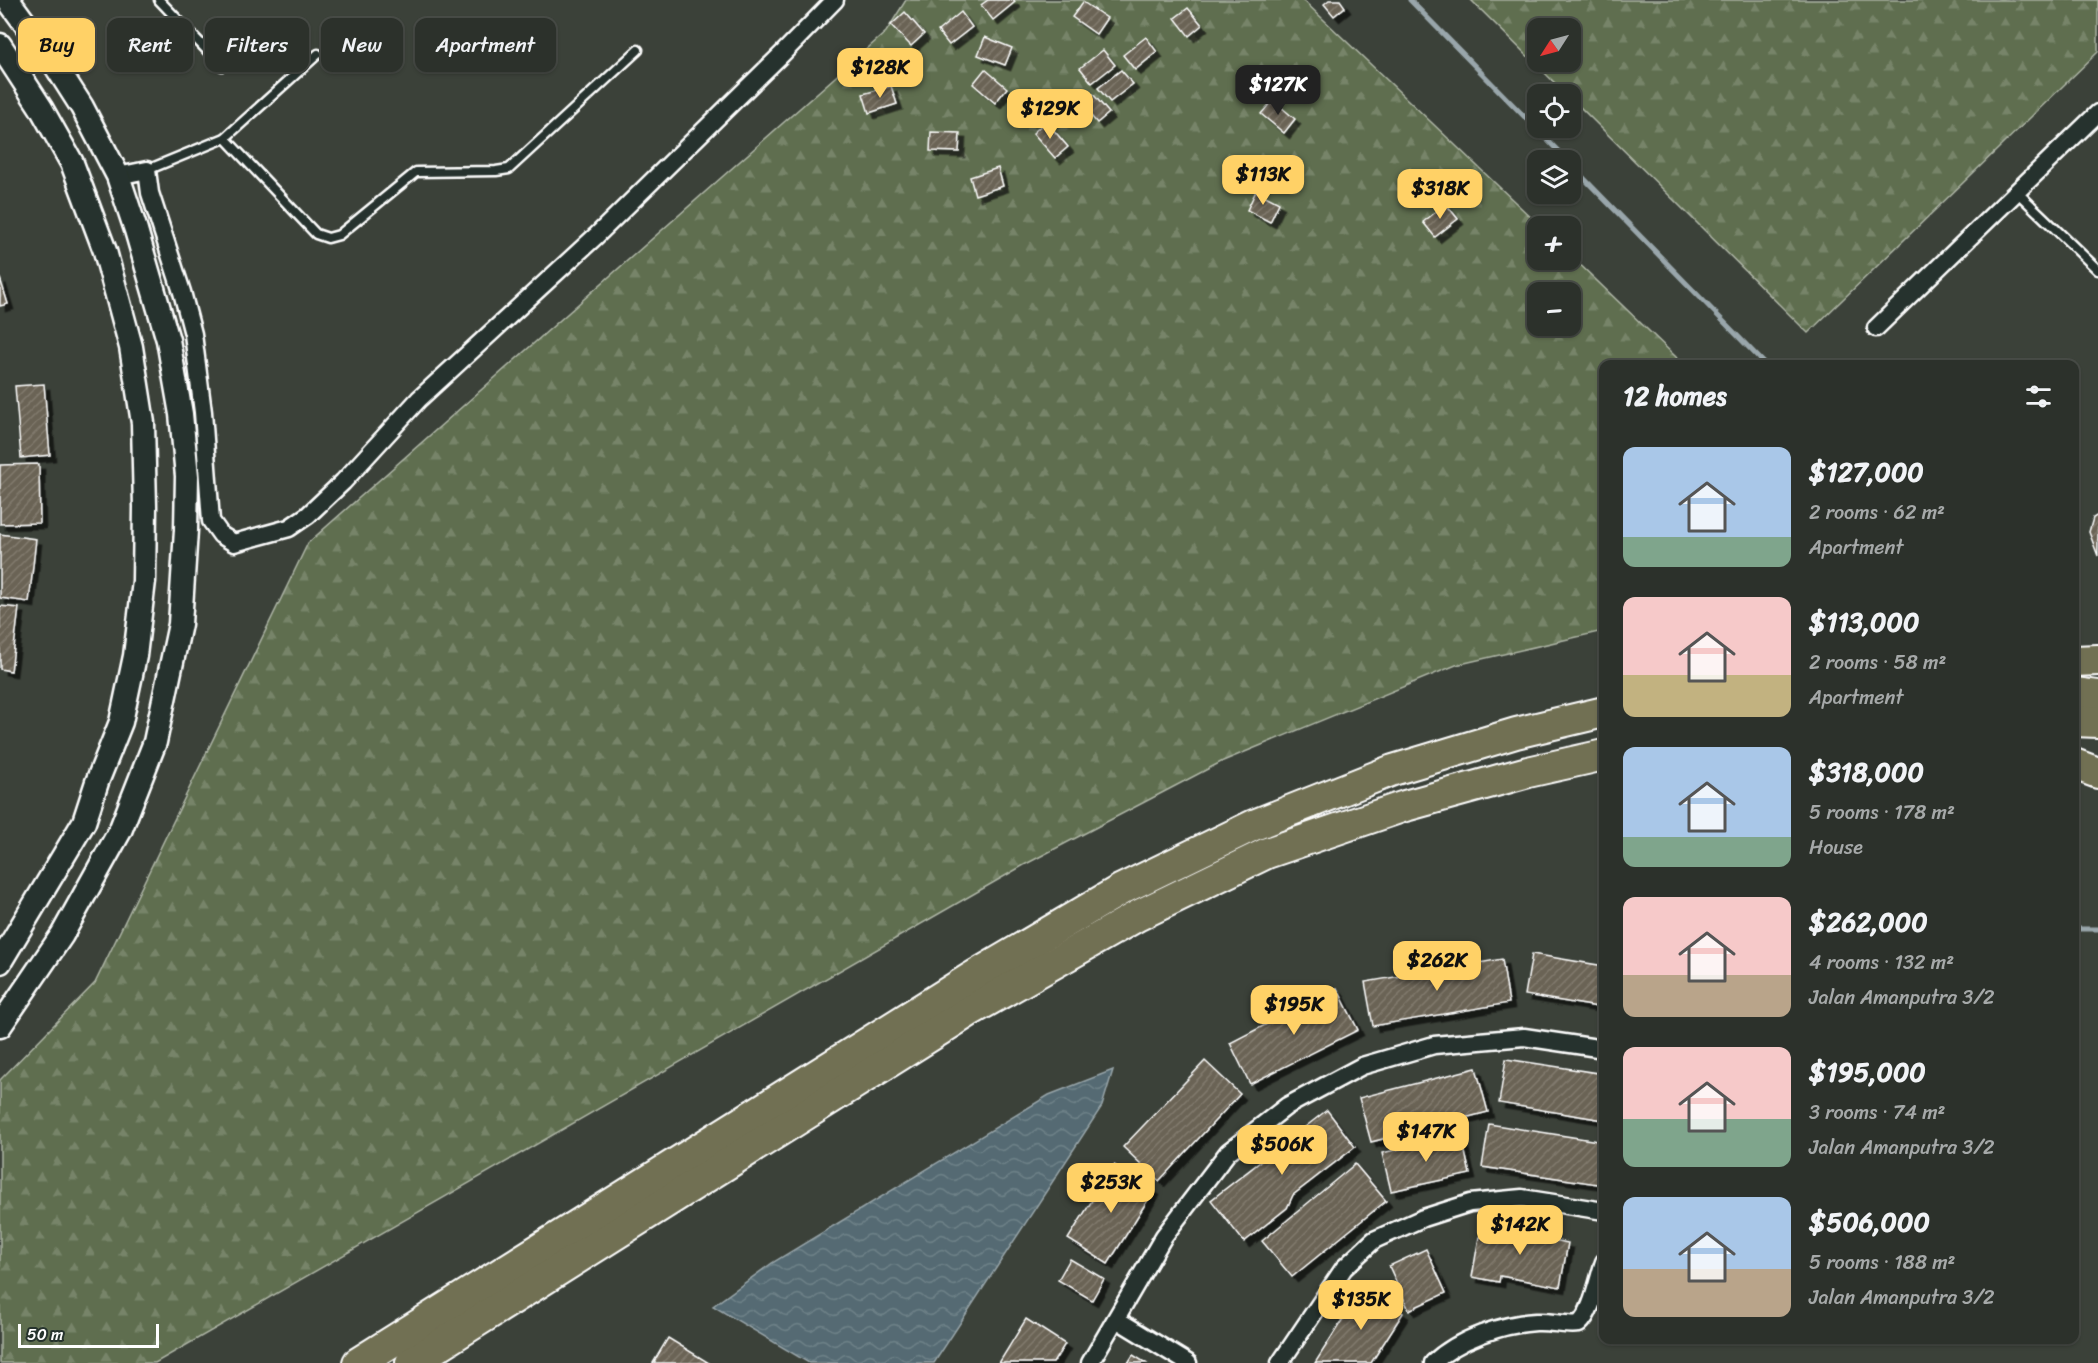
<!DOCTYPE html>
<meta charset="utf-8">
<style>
:root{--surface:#2c312b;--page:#383d37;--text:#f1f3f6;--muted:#a6a9a9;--line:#484c47;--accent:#ffd166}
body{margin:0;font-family:Sriracha,sans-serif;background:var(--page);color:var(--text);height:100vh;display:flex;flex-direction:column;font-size:22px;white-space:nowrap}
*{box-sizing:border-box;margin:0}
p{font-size:20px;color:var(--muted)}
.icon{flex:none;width:33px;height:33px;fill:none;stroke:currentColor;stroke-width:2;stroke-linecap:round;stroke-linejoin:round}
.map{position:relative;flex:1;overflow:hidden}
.side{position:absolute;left:1599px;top:360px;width:480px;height:984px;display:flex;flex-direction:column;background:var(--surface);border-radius:12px;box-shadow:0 2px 4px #0004,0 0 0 2px var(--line)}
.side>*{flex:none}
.banner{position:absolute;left:18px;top:18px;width:570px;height:54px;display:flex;gap:12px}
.needle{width:39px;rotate:234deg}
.tools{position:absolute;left:1527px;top:18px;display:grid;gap:12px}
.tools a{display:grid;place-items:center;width:54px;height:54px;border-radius:12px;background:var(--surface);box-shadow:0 2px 4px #0004,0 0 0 2px var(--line);font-size:30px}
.scale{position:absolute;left:18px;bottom:15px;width:141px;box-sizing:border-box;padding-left:6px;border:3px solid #fff;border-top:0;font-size:16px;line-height:21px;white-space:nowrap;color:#fff;-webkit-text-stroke:4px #26332d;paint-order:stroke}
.price{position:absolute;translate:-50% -51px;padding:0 14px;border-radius:12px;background:var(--accent);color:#111;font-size:20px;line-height:39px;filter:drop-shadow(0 2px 3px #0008)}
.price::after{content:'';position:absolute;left:50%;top:36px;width:18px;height:14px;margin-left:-9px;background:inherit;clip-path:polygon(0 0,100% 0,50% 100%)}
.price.current{background:#222;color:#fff}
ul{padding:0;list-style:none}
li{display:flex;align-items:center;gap:18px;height:150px;padding:0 24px}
li span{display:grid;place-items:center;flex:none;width:168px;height:120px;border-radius:12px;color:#555}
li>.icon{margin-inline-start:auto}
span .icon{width:72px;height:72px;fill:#fffc;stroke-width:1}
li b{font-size:26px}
h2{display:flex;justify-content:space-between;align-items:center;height:72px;padding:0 24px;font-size:26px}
.tag{padding:0 21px;border-radius:12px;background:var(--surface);box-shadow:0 2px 4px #0004,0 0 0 2px var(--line);font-size:21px;line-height:54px}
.tag.current{background:var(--accent);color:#111}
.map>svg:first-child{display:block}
</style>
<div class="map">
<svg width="2098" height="1363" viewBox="0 0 2098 1363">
<defs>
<pattern id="forest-firs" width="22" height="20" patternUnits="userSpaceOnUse" patternTransform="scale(1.5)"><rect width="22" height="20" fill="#5f6e4f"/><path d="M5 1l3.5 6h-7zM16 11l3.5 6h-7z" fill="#778469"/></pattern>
<pattern id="water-waves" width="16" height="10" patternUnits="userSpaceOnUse" patternTransform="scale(1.5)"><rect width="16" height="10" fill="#556b73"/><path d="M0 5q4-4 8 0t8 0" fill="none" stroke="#6e8188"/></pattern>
<pattern id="building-hatch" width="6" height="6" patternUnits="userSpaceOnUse" patternTransform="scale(1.5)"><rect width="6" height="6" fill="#6b6354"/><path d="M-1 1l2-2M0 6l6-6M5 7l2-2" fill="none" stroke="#817a6e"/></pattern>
<filter id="shadow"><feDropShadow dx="5.5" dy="5.5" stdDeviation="0" flood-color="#0009"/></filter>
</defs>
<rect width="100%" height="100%" fill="#3b4139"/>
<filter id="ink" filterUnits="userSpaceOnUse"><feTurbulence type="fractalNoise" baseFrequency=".0167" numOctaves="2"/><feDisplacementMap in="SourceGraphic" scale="12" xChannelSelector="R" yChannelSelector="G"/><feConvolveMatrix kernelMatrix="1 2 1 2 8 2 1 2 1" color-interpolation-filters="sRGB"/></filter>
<g filter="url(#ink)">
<g fill="url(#forest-firs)" stroke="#afb6a7" stroke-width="1.5" fill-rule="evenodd">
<path d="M 906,0 L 1303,0 L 1540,226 L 1538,226 L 1538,260 L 1570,260 L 1571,256 L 1676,357 L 1680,364 L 1604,364 L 1603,631 L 1456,665 L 1223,761 L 1024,865 L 155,1363 L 0,1363 L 0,1080 L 95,983 L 308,543 L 886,32 ZM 1538,292 L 1570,292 L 1570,326 L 1538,326 Z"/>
<path d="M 1471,0 L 2098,0 L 2098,52 L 1808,333 L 1571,98 L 1570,94 L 1566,94 ZM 1538,28 L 1570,28 L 1570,62 L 1538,62 Z"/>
</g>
<polygon fill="url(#water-waves)" stroke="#99a6ab" stroke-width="1.5" points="1113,1070 1102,1106 934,1363 809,1363 713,1306 772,1263 1049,1095"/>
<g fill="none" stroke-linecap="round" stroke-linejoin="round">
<g stroke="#99a6ab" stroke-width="5">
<polyline points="1410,0 1567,160"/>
<polyline points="1570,164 1765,364"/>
<polyline points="2074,929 2098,929"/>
</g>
</g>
<g fill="url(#building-hatch)" stroke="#fff" stroke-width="1.5" filter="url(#shadow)">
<polygon points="988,0 1014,0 1015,2 993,20 981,5"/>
<polygon points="1329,0 1340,0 1345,7 1334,16 1324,4"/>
<polygon points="1083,2 1107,18 1096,34 1072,17"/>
<polygon points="1188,8 1202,25 1189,36 1175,18"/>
<polygon points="905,12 924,34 911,46 891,25"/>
<polygon points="961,12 972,27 949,45 938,31"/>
<polygon points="985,37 1012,48 1005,65 978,55"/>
<polygon points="1146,37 1157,52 1135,70 1123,55"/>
<polygon points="1103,50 1115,65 1092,83 1080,68"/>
<polygon points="985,69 1007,88 995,103 973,84"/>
<polygon points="1121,70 1133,84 1110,102 1098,88"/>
<polygon points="891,86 897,104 869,113 863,94"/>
<polygon points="1093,94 1109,113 1097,123 1081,104"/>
<polygon points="1273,100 1295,119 1284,133 1261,114"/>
<polygon points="1046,121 1068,147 1055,158 1033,133"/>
<polygon points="931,132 960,133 959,152 930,151"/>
<polygon points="998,168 1003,186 975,195 970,177"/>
<polygon points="1256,191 1279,203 1270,222 1247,210"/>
<polygon points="1446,204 1458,219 1435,237 1423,222"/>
<polygon points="0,278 8,304 0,306"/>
<polygon points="44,384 50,455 21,458 15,386"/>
<polygon points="39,464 40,523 0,524 0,465"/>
<polygon points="2098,515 2098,556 2089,532 2093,518"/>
<polygon points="0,534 36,539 29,602 0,598"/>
<polygon points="0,606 19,608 11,671 0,669"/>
<polygon points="1532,954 1604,966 1604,1008 1525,995"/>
<polygon points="1502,959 1509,1003 1373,1026 1365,982"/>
<polygon points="1337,988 1358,1030 1250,1084 1230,1043"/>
<polygon points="1506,1059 1604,1074 1604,1120 1499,1103"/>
<polygon points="1205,1061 1240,1094 1159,1181 1123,1147"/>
<polygon points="1476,1068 1488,1112 1371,1142 1359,1098"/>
<polygon points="1327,1110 1355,1147 1293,1195 1287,1208 1244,1242 1211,1200"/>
<polygon points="1489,1124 1604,1142 1604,1185 1482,1167"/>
<polygon points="1461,1135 1470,1174 1391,1191 1382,1153"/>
<polygon points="1355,1164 1386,1201 1292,1277 1262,1241"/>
<polygon points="1114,1165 1154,1190 1108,1264 1068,1239"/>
<polygon points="1487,1223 1554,1236 1553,1240 1568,1243 1560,1287 1500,1276 1499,1282 1472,1277 1479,1237 1485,1236"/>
<polygon points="1426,1249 1446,1293 1409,1310 1389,1266"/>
<polygon points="1070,1259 1104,1279 1092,1300 1058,1280"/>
<polygon points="1363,1287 1403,1313 1371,1363 1315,1363"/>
<polygon points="1026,1319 1065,1344 1053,1363 999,1363"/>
<polygon points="668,1338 709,1363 653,1363"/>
<polygon points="1133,1355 1146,1363 1128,1363"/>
</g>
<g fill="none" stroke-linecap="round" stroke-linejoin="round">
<g stroke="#fff" stroke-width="13">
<g id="service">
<polyline points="159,0 222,66"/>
<polyline points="225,138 316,234 328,238 339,235 416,172 496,171 509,169 638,50"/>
<polyline points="147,170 225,138 318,54"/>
<polyline points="2017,192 2098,270"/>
</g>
</g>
<g stroke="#fff" stroke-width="21">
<g id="minor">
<polyline points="118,176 147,170 150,193 182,292 193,334 203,412 211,521 221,535 234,543 289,528 308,515 343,482 419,399 596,236 782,54 835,0"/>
<polyline points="1876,328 2098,113"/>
<polyline points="1116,1319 1188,1363"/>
<polyline points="1090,1363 1164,1236 1228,1152 1287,1106 1362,1066 1434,1045 1524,1037 1604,1049"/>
<polyline points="1280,1363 1344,1268 1374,1240 1423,1218 1470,1203 1522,1198 1604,1211"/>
<path d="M 1433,1363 C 1458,1339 1502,1324 1536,1322 C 1551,1321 1565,1326 1579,1324 C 1592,1313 1598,1279 1604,1262"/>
</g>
</g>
<g stroke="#fff" stroke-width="27">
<g id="secondary">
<polyline points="0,45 41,108 72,163 105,251 131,347 143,423 145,507 144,581 135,656 121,722 97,782 84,822 0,962"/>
<polyline points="0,1026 62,935 120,831 155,742 180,624 186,530 187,476 181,414 168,340 136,230 118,176 82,107 52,60 8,0"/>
</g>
</g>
<g stroke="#fff" stroke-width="34">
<g id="motorway">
<polyline points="2074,661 2098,660"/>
<polyline points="2074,693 2098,696"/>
<polyline points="2074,721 2098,722"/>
<polyline points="2074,764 2098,773"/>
<polyline points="358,1363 971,978 1122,889 1254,825 1393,770 1516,733 1604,712"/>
<polyline points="411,1363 968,1012 1137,916 1267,853 1405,806 1528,772 1604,755"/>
</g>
</g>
<use href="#service" stroke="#26332d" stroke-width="8"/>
<use href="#minor" stroke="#26332d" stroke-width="16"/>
<use href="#secondary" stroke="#26332d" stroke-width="22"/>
<use href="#motorway" stroke="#716f52" stroke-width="30"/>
</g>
</g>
</svg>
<div class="tools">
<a><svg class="needle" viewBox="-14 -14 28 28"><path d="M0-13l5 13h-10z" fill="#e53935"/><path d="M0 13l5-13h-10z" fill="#a6a9a9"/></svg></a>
<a><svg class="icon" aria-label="locate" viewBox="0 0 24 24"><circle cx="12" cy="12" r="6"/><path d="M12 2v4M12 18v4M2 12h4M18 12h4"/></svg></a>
<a><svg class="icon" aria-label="layers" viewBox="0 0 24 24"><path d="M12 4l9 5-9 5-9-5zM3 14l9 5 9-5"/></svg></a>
<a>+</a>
<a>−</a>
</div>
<div class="scale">50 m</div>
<b class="price" style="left:880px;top:99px">$128K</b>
<b class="price current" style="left:1278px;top:116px">$127K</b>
<b class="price" style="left:1050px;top:140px">$129K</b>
<b class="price" style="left:1263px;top:206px">$113K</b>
<b class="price" style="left:1440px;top:220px">$318K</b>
<b class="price" style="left:1437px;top:992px">$262K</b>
<b class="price" style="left:1294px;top:1036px">$195K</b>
<b class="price" style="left:1426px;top:1163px">$147K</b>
<b class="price" style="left:1282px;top:1176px">$506K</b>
<b class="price" style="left:1111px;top:1214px">$253K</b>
<b class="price" style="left:1520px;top:1256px">$142K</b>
<b class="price" style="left:1361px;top:1331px">$135K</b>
<div class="banner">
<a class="tag current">Buy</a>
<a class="tag">Rent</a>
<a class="tag">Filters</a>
<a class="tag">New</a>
<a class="tag">Apartment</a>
</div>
<section class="side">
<h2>12 homes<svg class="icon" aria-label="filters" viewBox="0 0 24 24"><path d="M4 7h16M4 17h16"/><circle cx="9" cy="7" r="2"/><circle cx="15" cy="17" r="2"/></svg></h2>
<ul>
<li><span style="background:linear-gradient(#a9c7e8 75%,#7fa58c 0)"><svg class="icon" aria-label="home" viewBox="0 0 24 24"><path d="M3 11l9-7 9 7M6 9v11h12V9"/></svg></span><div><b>$127,000</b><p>2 rooms · 62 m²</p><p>Apartment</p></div></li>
<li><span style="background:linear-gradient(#f6c9c9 65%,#c2b280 0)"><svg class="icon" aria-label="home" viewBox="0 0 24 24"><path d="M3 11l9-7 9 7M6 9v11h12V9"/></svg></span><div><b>$113,000</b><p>2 rooms · 58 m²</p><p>Apartment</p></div></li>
<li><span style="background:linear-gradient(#a9c7e8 75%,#7fa58c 0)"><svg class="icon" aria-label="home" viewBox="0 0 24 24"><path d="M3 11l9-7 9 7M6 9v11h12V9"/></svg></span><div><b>$318,000</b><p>5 rooms · 178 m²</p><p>House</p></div></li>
<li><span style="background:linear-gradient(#f6c9c9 65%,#b9a48a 0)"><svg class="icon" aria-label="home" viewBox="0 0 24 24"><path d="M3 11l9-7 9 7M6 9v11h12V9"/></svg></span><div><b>$262,000</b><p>4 rooms · 132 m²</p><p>Jalan Amanputra 3/2</p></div></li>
<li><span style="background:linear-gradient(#f6c9c9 60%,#7fa58c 0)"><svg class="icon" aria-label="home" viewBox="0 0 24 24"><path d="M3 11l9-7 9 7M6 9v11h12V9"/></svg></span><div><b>$195,000</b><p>3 rooms · 74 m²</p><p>Jalan Amanputra 3/2</p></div></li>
<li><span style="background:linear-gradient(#a9c7e8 60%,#b9a48a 0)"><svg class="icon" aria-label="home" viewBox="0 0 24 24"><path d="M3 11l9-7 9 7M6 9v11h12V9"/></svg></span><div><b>$506,000</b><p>5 rooms · 188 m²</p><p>Jalan Amanputra 3/2</p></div></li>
</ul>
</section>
</div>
